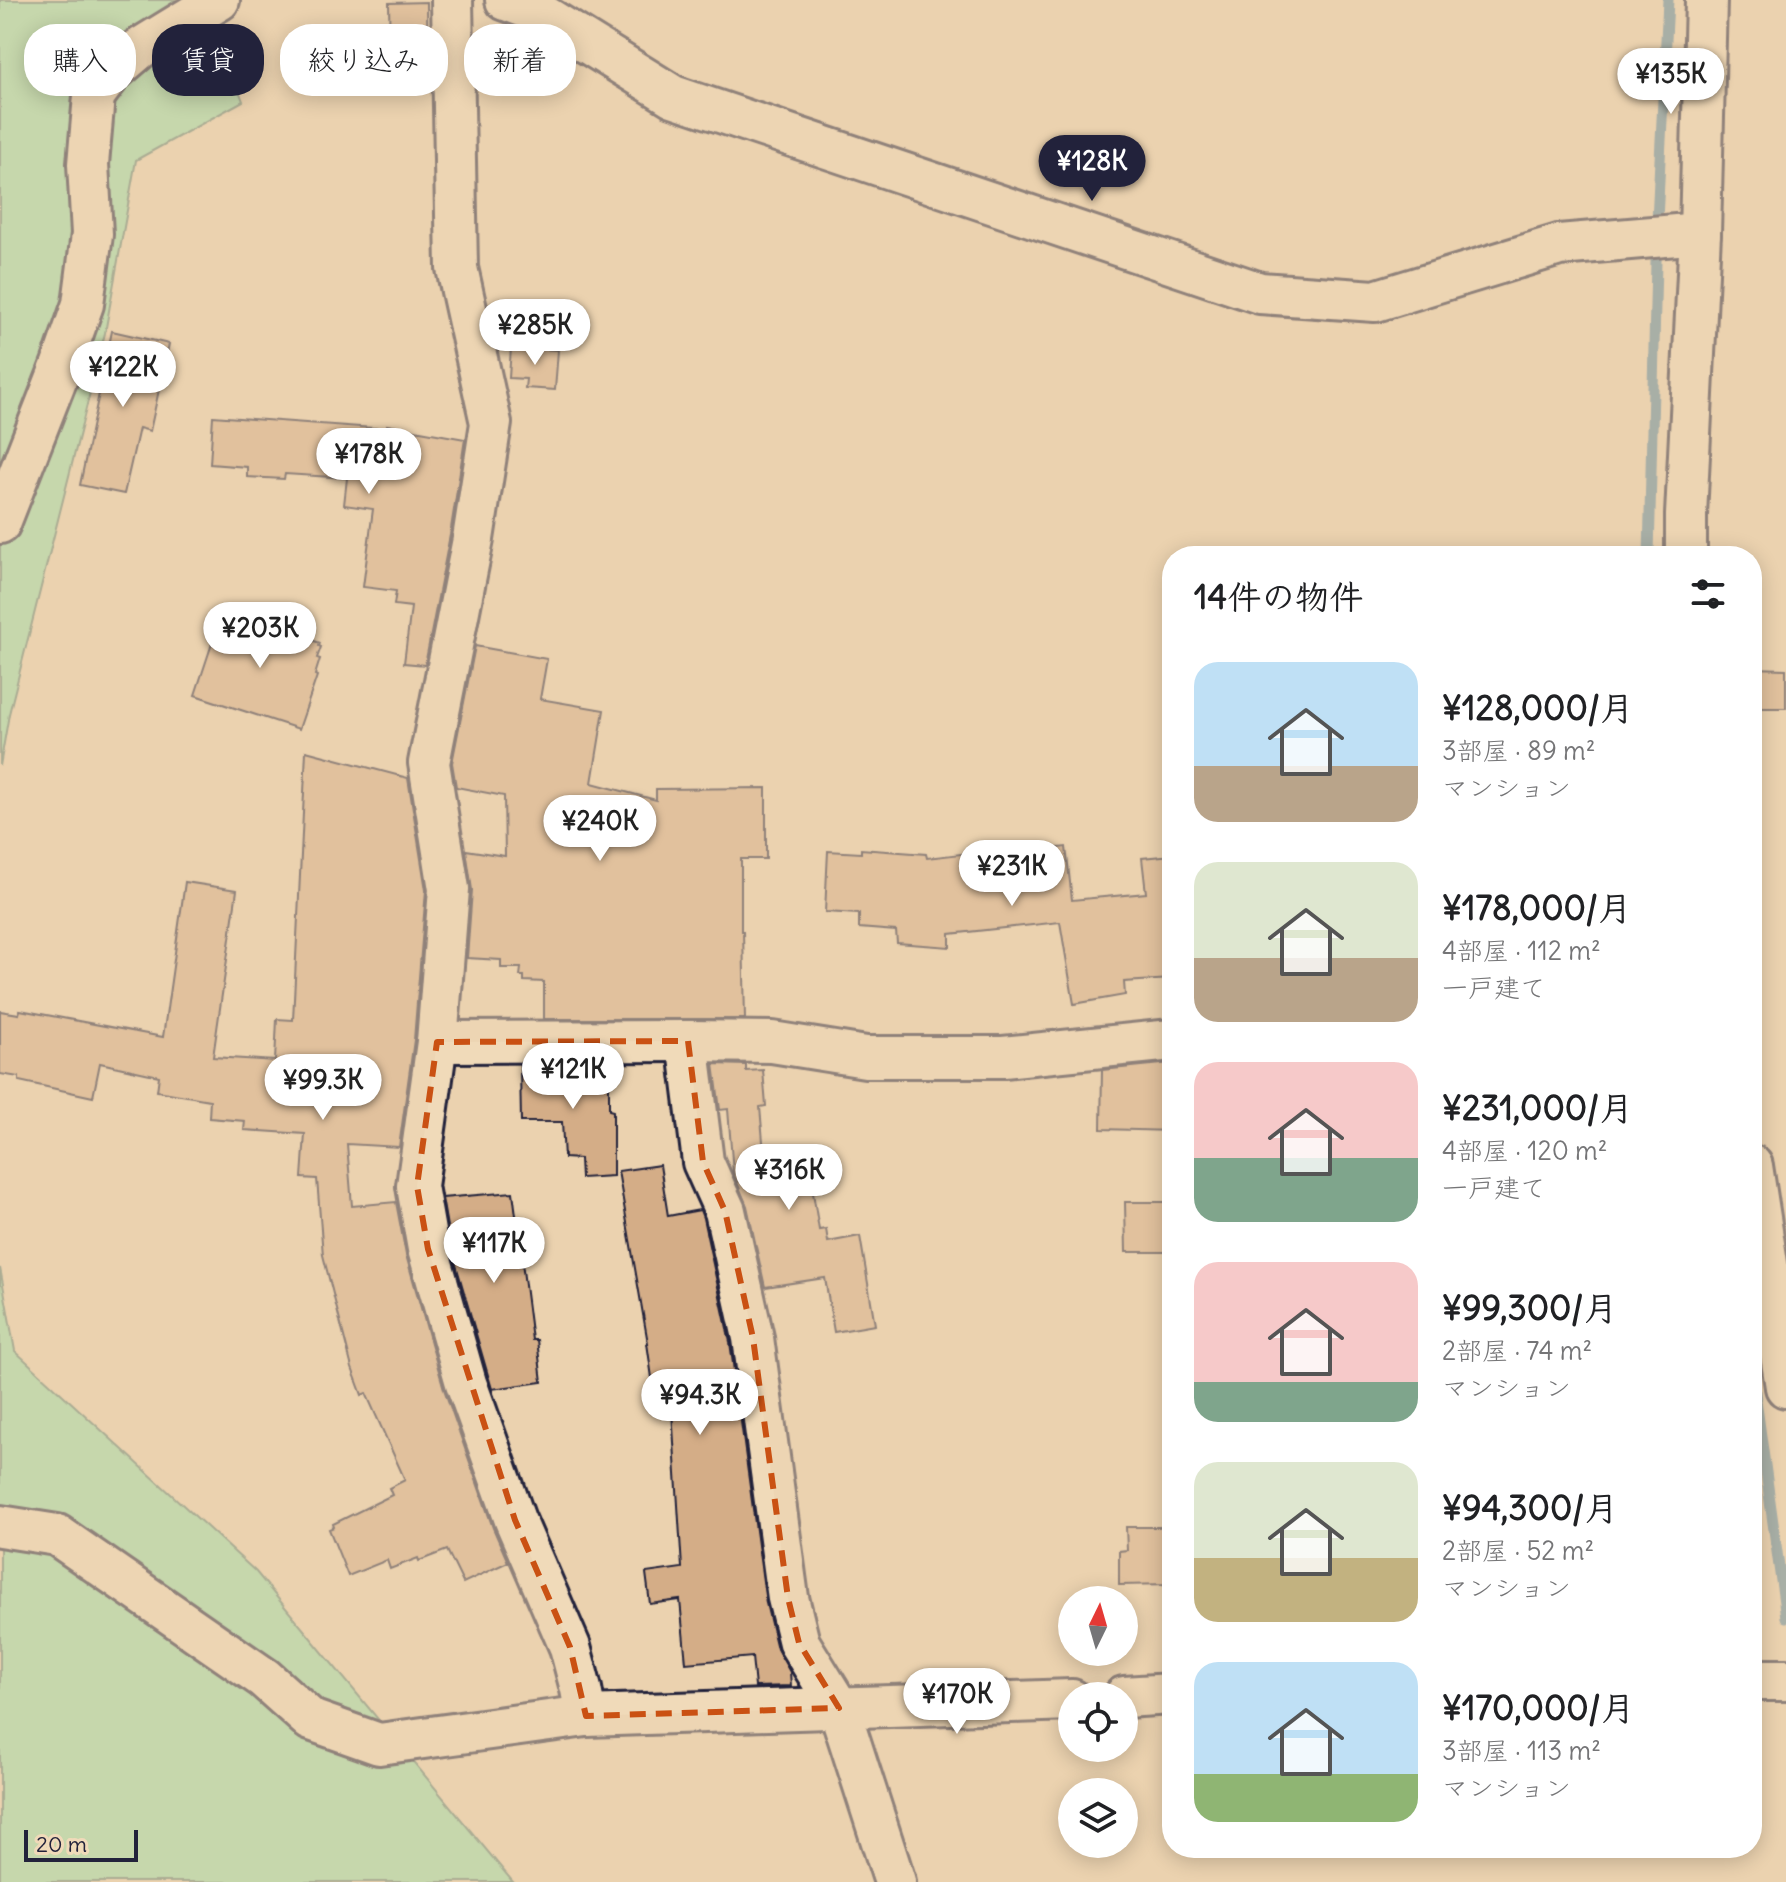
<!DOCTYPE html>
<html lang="ja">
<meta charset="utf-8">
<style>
:root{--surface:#fff;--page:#f6f6f6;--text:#202124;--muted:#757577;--accent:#22223b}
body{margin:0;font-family:Delius,"Klee One",sans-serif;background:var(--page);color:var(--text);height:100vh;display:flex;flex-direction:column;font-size:30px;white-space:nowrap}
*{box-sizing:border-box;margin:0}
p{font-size:26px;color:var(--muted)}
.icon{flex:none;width:44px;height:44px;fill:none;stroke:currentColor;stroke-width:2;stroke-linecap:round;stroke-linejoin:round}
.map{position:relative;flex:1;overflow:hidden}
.sheet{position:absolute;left:1162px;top:546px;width:600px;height:1312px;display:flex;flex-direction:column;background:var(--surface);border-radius:32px;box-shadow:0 4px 20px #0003}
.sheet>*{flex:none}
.hud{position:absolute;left:24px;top:24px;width:760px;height:72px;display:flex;gap:16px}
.needle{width:52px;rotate:5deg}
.fabs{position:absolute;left:1058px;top:1586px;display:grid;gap:16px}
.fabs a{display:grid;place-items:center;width:80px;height:80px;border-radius:50%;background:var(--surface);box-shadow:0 4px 20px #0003;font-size:40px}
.scale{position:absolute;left:24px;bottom:20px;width:114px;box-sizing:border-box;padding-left:8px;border:4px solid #22223b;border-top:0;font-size:22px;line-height:28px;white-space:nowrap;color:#22223b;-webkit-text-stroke:6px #f0dab9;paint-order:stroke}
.price{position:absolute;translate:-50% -68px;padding:0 18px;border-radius:28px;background:#fff;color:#222;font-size:26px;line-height:52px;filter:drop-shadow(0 2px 4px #0008)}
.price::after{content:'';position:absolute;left:50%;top:48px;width:24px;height:18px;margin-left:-12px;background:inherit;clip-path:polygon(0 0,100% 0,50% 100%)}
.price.on{background:var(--accent);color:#fff}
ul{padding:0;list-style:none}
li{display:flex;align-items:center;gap:24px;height:200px;padding:0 32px}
li span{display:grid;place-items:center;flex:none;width:224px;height:160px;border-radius:24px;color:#555}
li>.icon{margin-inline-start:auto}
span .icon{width:96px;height:96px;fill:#fffc;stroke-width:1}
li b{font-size:34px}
h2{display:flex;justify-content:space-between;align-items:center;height:96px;padding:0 32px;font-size:34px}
.pill{padding:0 28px;border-radius:32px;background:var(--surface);box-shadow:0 4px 20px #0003;font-size:28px;line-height:72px}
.pill.on{background:var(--accent);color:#fff}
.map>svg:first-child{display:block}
</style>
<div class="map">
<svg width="1786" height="1882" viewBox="0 0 1786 1882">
<rect width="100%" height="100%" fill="#ebd2af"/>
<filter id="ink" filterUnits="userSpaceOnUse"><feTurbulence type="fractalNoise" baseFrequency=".0125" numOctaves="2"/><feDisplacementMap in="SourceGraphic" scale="16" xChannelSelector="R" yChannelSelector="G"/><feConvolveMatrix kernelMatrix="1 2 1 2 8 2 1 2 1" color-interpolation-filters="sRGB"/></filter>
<g filter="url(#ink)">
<g fill="#99dda9" stroke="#5e8072" stroke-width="2">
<polygon points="0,0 182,0 220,43 243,101 136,160 105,333 9,714 0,766"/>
<polygon points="0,1268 15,1351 256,1572 513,1882 0,1882"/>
</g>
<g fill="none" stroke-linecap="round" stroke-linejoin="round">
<g stroke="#58859c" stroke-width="11">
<polyline points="1649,556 1657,220 1668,0"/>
<polyline points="1752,1371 1786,1617"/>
</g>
</g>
<g fill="#d4ad87" stroke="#22223b" stroke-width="2">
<polygon points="427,2 428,92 391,93 389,3"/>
<polygon points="112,331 169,344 150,431 139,428 124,494 80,485"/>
<polygon points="511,347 558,350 555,390 525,388 526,379 509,378"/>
<polygon points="213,416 387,429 387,425 465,439 450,535 425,665 404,663 411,607 394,605 396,591 363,587 373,509 344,505 347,478 285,474 284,479 247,477 247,467 210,464"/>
<polygon points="223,610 320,643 319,646 321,647 317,658 320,659 315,675 317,676 299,729 195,695"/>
<polygon points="475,646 547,659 540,699 604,710 592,783 656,800 656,789 766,788 766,859 741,859 741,931 743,931 745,1019 544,1019 544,982 524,981 524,976 520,976 521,968 501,968 501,960 467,958 472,890 466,850 505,856 504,796 456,787 452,763"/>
<polygon points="1752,668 1786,669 1786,708 1752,708"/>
<polygon points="306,751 408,778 426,890 414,1040 399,1147 347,1144 352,1206 396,1202 406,1255 444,1389 493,1528 508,1562 463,1583 447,1550 419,1561 418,1558 390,1569 387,1560 348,1576 329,1529 334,1527 333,1524 392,1495 389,1488 405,1480 366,1393 362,1395 352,1368 323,1255 317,1179 302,1178 305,1134 244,1130 245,1121 209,1118 210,1100 157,1091 159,1076 100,1063 93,1097 19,1081 19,1077 0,1074 0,1011 19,1014 20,1010 163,1037 185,882 237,890 213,1057 275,1061 277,1019 293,1020"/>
<polygon points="1066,847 1072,900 1146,893 1142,858 1172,855 1172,979 1124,982 1125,995 1074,1004 1060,922 950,934 950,947 897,943 896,931 859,928 859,914 825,912 828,851 861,853 861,849 926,854 927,858 1004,849 1005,854"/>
<polygon points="1172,1063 1172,1131 1101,1129 1102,1070"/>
<polygon points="609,1064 609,1110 613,1111 613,1176 581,1178 580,1159 564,1158 562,1122 521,1122 520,1065"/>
<polygon points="714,1064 746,1065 746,1071 763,1070 766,1106 760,1107 767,1187 811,1180 819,1230 826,1229 828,1242 860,1236 875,1325 834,1332 825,1278 765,1287 747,1206 733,1173 728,1109 720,1110"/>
<polygon points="660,1165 668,1216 700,1210 703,1218 730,1342 766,1603 777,1649 790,1672 791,1686 755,1687 752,1657 686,1663 680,1600 650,1604 646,1573 682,1568 672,1411 657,1413 647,1343 648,1343 618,1171"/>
<polygon points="513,1192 532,1340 537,1340 542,1382 492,1389 450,1244 442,1198"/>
<polygon points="1125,1202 1172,1202 1172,1252 1126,1252"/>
<polygon points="1126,1527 1172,1527 1172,1584 1119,1585 1119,1551 1127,1550"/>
</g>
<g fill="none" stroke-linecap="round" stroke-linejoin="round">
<g stroke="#22223b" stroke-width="46">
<g id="minor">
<polyline points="452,0 457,268 491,423 473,539 429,763 449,889 437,1042 417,1186 428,1249 466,1383 515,1520 570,1647 581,1689 586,1716"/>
<polyline points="506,0 536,11 673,96 1260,293 1375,301 1559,245 1700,233"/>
<polyline points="0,523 61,367 83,304 92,234 88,164 94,96 112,72 139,49 219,0"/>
<polyline points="1686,556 1686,515 1700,233 1706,0"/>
<polyline points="688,1041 703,1162 725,1211 753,1338 788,1598 799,1643 839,1708 895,1882"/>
<polyline points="437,1042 688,1041 772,1042 866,1057 1003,1057 1172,1040"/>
<polyline points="1752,1166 1786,1387"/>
<polyline points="0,1526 57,1535 264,1678 311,1720 379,1744 586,1716 1072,1700"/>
<polyline points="1752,1680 1786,1680"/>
<polyline points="1124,1697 1172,1694"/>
</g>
</g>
<use href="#minor" stroke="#f0dab9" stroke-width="40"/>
</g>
</g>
<path d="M0 0H1786V1882H0ZM 688,1041 L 703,1162 L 725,1211 L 753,1338 L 788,1598 L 799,1643 L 839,1708 L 586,1716 L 570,1647 L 515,1520 L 428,1249 L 417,1186 L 437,1042 Z" fill="#ebd2af" fill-opacity=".55" fill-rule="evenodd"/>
<path fill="none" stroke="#ca5113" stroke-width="6" stroke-dasharray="16 10" stroke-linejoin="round" d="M 688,1041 L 703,1162 L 725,1211 L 753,1338 L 788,1598 L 799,1643 L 839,1708 L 586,1716 L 570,1647 L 515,1520 L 428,1249 L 417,1186 L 437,1042 Z"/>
</svg>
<div class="fabs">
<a><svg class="needle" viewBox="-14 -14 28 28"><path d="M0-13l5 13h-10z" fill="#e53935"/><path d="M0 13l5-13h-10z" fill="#757577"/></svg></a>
<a><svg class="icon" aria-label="locate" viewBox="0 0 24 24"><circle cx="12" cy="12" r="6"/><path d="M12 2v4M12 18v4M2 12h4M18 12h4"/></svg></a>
<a><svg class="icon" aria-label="layers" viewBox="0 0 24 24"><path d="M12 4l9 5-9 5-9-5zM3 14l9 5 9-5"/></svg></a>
</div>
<div class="scale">20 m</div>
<b class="price" style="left:1671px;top:116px">¥135K</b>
<b class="price on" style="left:1092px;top:203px">¥128K</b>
<b class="price" style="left:535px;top:367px">¥285K</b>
<b class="price" style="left:123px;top:409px">¥122K</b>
<b class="price" style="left:369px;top:496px">¥178K</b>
<b class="price" style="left:260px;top:670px">¥203K</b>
<b class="price" style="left:600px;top:863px">¥240K</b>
<b class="price" style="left:1012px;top:908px">¥231K</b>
<b class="price" style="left:573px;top:1111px">¥121K</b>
<b class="price" style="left:323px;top:1122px">¥99.3K</b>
<b class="price" style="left:789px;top:1212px">¥316K</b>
<b class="price" style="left:494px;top:1285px">¥117K</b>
<b class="price" style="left:700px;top:1437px">¥94.3K</b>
<b class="price" style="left:957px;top:1736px">¥170K</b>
<div class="hud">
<a class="pill">購入</a>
<a class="pill on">賃貸</a>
<a class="pill">絞り込み</a>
<a class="pill">新着</a>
</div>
<section class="sheet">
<h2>14件の物件<svg class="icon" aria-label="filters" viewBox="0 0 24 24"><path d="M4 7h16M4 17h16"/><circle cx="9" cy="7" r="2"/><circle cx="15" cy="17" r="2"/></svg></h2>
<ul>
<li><span style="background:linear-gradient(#bfe0f5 65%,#b9a48a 0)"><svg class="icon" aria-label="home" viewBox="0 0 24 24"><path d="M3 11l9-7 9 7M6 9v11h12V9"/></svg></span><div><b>¥128,000/月</b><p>3部屋 · 89 m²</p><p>マンション</p></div></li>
<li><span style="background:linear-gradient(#dfe7d0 60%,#b9a48a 0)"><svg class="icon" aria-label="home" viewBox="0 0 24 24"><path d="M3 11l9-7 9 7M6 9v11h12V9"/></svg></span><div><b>¥178,000/月</b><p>4部屋 · 112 m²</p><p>一戸建て</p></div></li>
<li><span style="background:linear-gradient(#f6c9c9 60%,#7fa58c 0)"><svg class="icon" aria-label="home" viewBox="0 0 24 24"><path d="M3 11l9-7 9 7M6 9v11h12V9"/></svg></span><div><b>¥231,000/月</b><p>4部屋 · 120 m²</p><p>一戸建て</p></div></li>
<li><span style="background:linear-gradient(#f6c9c9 75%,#7fa58c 0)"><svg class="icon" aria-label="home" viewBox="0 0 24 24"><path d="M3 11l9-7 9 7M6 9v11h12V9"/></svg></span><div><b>¥99,300/月</b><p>2部屋 · 74 m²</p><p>マンション</p></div></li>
<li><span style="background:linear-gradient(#dfe7d0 60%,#c2b280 0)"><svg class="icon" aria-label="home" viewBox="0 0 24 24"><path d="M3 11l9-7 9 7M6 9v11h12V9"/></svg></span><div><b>¥94,300/月</b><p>2部屋 · 52 m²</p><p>マンション</p></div></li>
<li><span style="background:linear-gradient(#bfe0f5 70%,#8fb573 0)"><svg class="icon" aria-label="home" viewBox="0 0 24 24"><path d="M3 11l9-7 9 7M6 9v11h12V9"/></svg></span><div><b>¥170,000/月</b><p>3部屋 · 113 m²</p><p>マンション</p></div></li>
</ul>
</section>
</div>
